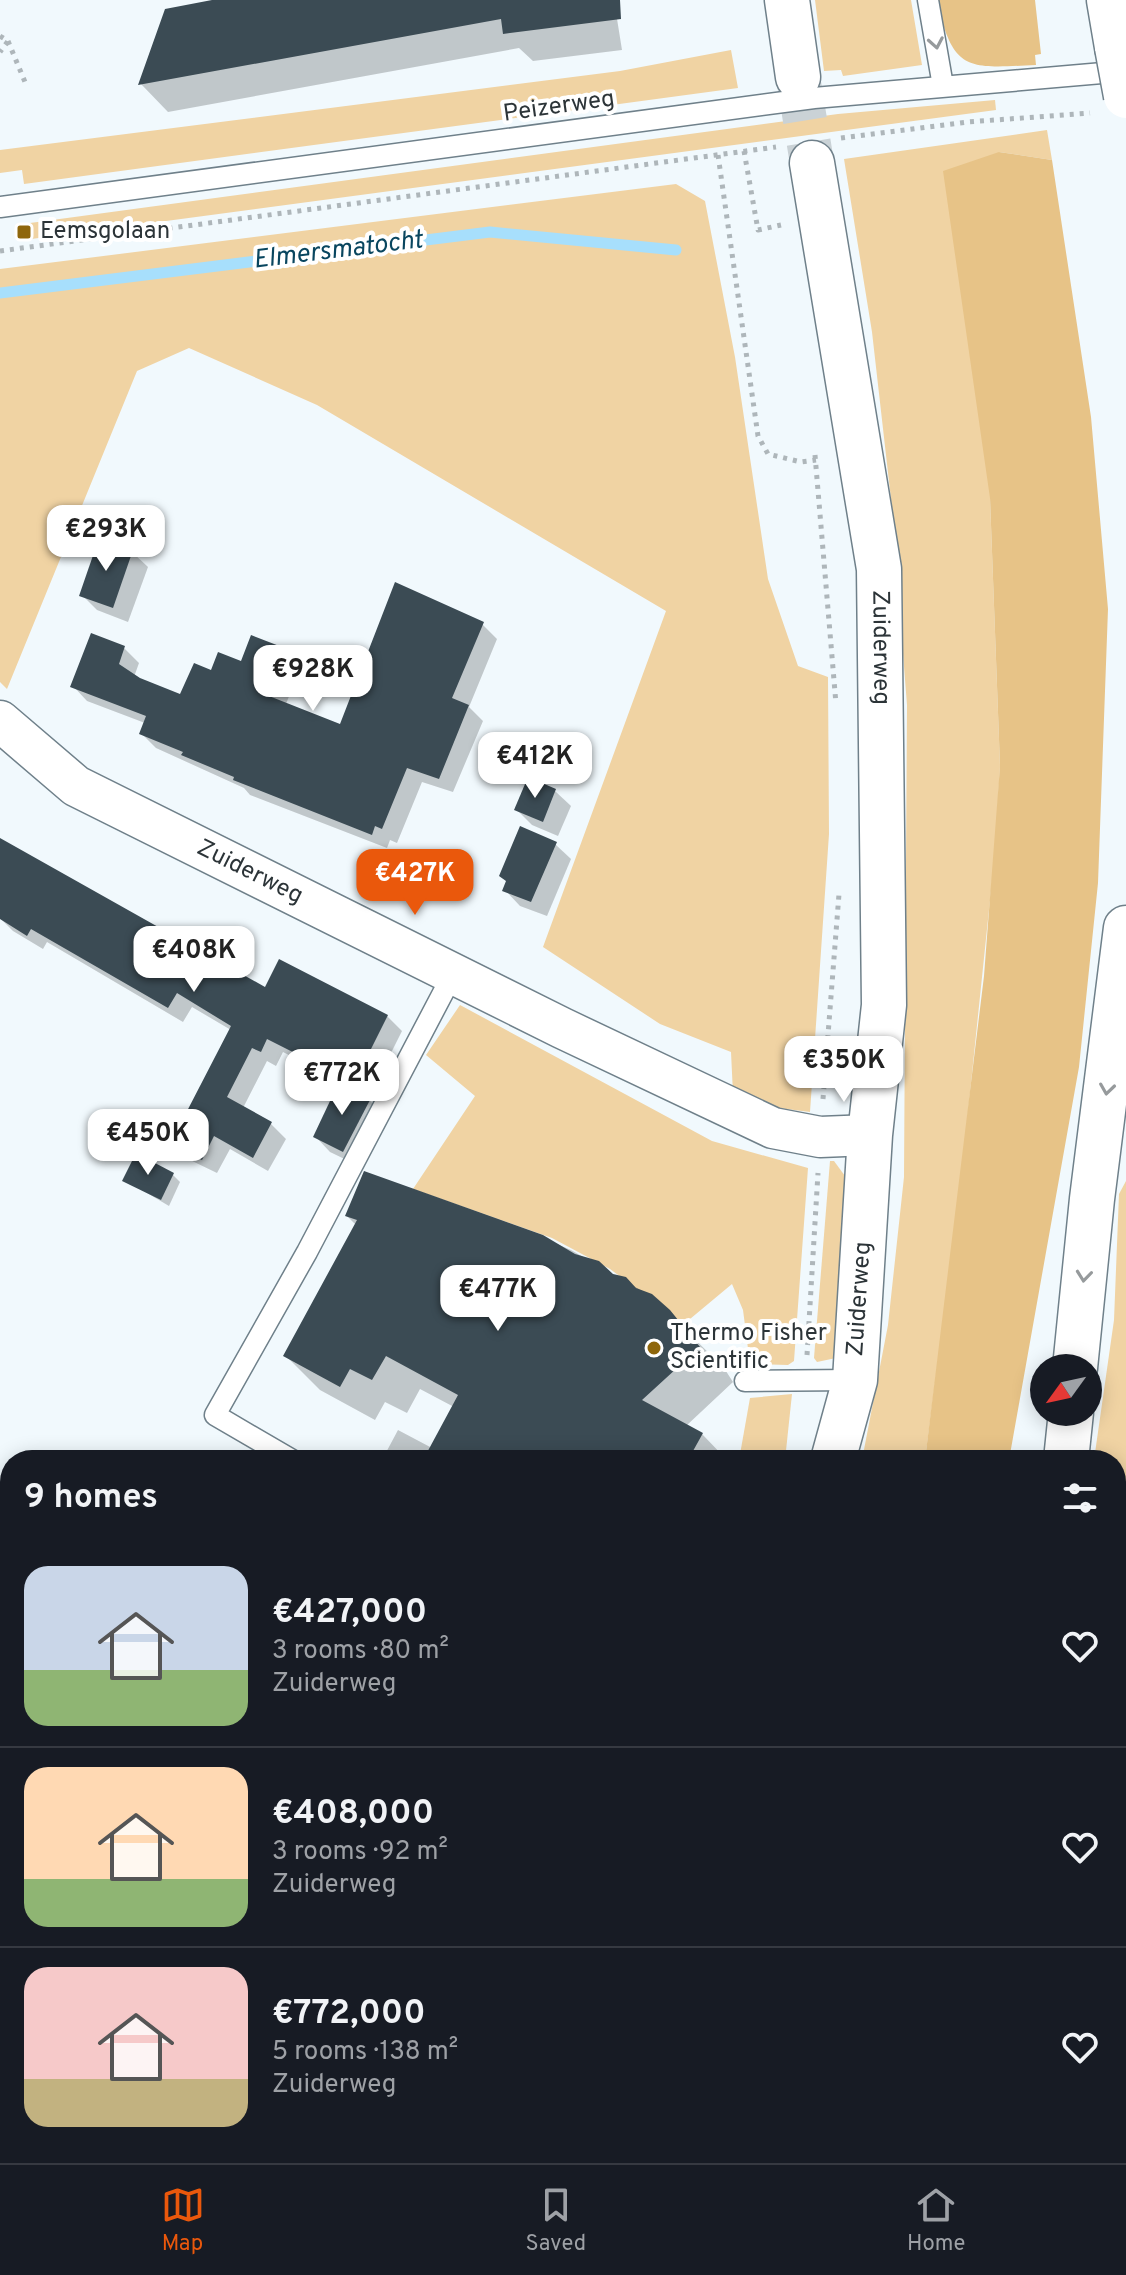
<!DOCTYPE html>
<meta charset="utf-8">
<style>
:root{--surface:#171b24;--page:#242831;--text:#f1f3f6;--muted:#9ea1a6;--line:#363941;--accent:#ea580c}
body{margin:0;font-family:Overpass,sans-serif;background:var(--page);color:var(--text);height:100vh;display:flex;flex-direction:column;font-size:30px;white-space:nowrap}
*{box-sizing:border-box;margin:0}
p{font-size:26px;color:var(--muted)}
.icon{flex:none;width:44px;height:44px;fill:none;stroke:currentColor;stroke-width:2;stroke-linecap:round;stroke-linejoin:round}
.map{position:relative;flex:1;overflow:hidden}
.details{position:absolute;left:0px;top:1450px;width:1126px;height:714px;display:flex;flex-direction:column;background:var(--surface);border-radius:32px 32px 0 0;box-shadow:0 4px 20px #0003}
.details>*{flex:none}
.needle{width:52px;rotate:237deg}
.tools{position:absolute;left:1030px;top:1354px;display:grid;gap:16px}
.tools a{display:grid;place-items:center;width:72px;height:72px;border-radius:50%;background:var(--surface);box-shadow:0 4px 20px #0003;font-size:40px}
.price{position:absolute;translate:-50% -68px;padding:0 18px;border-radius:16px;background:#fff;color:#222;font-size:26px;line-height:52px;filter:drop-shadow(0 2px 4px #0008)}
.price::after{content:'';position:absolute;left:50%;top:48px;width:24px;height:18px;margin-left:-12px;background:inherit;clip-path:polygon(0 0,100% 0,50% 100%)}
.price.selected{background:var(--accent);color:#fff}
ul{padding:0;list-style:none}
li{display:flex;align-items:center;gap:24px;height:200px;padding:0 24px}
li+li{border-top:2px solid var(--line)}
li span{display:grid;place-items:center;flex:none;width:224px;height:160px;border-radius:24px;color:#555}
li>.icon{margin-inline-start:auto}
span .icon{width:96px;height:96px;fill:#fffc;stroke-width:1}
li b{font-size:34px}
h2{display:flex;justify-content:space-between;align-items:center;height:96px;padding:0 24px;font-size:34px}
.tab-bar{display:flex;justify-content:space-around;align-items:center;height:112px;border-top:2px solid var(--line);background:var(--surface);font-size:22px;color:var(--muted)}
.tab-bar a{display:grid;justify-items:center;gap:4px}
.tab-bar .selected{color:var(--accent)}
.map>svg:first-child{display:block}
</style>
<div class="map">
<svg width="1126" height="2163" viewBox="0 0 1126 2163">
<rect width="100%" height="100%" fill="#f1f9fd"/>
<g fill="#f0d3a3">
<polygon points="815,0 911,0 922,65 843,76 841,70 824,71"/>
<polygon points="731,50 738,88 24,184 22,170 0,173 0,150 620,71"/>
<polygon points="995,100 996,110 31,239 30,223 838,114"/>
<polygon points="1047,130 1052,160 999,152 990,498 1000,766 995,852 960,1189 925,1460 862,1460 888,1325 904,1177 907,705 891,499 872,332 844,159"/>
<polygon points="676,184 705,201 735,357 768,579 798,666 828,677 829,834 810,1112 763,1106 733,1094 731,1052 660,1024 543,947 666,611 317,405 189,348 137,371 7,689 0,682 0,269"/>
<polygon points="460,1005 712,1141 808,1168 794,1361 788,1365 750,1364 743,1310 732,1284 684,1324 610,1269 552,1238 413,1189 475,1096 426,1055"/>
<polygon points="830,1161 834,1161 856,1191 836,1358 817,1362 814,1358"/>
<polygon points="1126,1181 1126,1730 1116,1673 1116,1460 1094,1460 1114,1320 1119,1194"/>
<polygon points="792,1394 785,1460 739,1460 750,1398"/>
<polygon points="10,1709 10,1787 0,1781 0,1726"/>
<polygon points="10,1950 10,2033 0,2024 0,1970"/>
<polygon points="205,2154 379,2154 386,2163 220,2163"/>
<polygon points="483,2154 580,2154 581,2163 482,2163"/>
<polygon points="891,2154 1023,2154 1017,2163 892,2163"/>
</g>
<g fill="#e7c387">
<path d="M 937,0 L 1035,0 L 1041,54 L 1035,55 L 1036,65 C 968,68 953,73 937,0 Z"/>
<polygon points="999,152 1052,160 1091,417 1108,609 1098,883 1079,1067 1009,1460 925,1460 984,976 1000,766 990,498 943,171"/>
</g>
<polygon fill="#a7dffc" points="278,2154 350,2154 350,2162 298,2163"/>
<g fill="#0003">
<polygon points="223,0 614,0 622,50 533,61 519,48 168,112 141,84 166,11"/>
<polygon points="132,552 148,567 128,622 97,610 82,595"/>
<polygon points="482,624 497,639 469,707 483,721 453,792 422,782 397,843 390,840 387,848 250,795 244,788 156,748 141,733 145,723 87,701 73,686 124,648 139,663 134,677 181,696 212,672 286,651 301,666 286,704 341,726"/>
<polygon points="555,791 571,806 558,836 532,825 517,810"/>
<polygon points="0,841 265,990 387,1016 402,1031 368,1099 385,1115 359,1166 330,1152 315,1136 341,1082 283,1052 276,1066 267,1061 243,1108 271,1124 286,1139 268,1171 230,1149 217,1173 188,1159 173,1144 231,1030 192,1007 183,1022 47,942 43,949 13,931 0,918"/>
<polygon points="555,844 571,859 547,916 520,906 505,890"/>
<polygon points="365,1174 498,1219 571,1250 651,1296 724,1368 733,1382 686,1426 702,1434 727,1460 382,1460 398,1430 432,1448 454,1407 420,1389 407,1413 385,1402 375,1420 320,1390 286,1356 356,1225 347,1216"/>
<polygon points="173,1175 180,1182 169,1206 125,1180"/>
<polygon points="7,1505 10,1507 10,1644 0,1634 0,1517"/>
<polygon points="8,2090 10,2154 114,2154 120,2163 0,2163 0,2103"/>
<polygon points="806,2154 908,2154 909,2163 813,2163"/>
</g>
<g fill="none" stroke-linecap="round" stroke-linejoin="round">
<polyline stroke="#a7dffc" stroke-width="11" points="0,293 490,232 676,250"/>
</g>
<g fill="#3b4b54">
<polygon points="212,0 620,0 621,19 503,34 501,19 138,85 165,9"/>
<polygon points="99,538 133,550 113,608 79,596"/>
<polygon points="395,582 484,622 452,698 469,705 439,779 407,768 382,829 375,826 372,835 233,780 234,777 181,755 183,752 139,734 146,716 70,687 91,633 125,646 119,664 140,678 180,694 194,663 211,670 218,652 241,661 251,635 287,649 269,696 340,724"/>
<polygon points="528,777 556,789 543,822 514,810"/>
<polygon points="520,826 557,842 531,902 502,891 506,881 499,876"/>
<polygon points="0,838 265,987 279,959 388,1015 354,1083 267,1039 261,1052 252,1048 227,1097 272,1122 253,1158 214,1136 202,1160 170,1144 231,1026 177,993 168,1008 31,929 27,936 0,919"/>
<polygon points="339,1082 371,1098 343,1152 313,1137"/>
<polygon points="136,1153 174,1173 161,1200 122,1181"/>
<polygon points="364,1171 543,1235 575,1254 599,1261 613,1274 626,1277 636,1288 652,1294 670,1310 700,1347 642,1400 703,1433 688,1460 423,1460 458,1395 386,1356 372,1380 350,1369 340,1387 283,1356 357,1220 345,1216"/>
</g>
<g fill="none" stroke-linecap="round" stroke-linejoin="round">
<polyline stroke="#cad2d6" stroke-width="44" stroke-dasharray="44 22" stroke-linecap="butt" points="798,77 812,163"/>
<g stroke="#6f808a" stroke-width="23">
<g id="lane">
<polyline points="928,0 943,86"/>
<polyline points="0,207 814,98 1126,71"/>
<polyline points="745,1381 855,1380"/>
<polyline points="292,1460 215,1415 307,1252 454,972"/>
<polyline points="748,2154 752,2163"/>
<polyline points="875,2163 875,2154"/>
</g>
</g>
<g stroke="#6f808a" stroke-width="43">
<g id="street">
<path id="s1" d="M 0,721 L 76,786 L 562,1028 L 773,1128 L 820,1137 L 870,1135"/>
<polyline points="0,1948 10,1932"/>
<polyline points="0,2047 10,2053"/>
<polyline points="167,2154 181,2163"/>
</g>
</g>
<g stroke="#6f808a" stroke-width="47">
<g id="secondary">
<polyline points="787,0 798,77"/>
<path id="s2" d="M 812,163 L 879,569 L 884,1005 L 870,1135 L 855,1380 L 833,1460"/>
<polyline points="0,1833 10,1839"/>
<polyline points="629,2154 630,2163"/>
<polyline points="444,2163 446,2154"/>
</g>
</g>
<g stroke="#6f808a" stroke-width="47">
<g id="highway">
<polyline points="1109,0 1117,47"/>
<polyline points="1075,1368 1092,1199 1126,928"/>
<polyline points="1066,1460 1071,1412"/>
<polyline points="1116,1810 1126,1848"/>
<polyline points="1116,2029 1126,2001"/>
<polyline points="681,2154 687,2163"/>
<polyline points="1039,2163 1045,2154"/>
</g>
</g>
<g stroke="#aeb6ba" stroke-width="5" stroke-dasharray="4 6" stroke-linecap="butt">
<polyline points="0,36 8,41 0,52"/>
<polyline points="8,41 25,82"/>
<polyline points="841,138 968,122 1090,113"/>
<polyline points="744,151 758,230 781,225"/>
<polyline points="718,155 758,436 768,454 801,462 816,460"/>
<polyline points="0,251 776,147"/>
<polyline points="815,455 836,704"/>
<polyline points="823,1099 839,894"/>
<polyline points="807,1355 818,1173"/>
<polyline points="395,2154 401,2163"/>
</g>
<use href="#lane" stroke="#fff" stroke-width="20"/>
<use href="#street" stroke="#fff" stroke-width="40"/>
<use href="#secondary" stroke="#fff" stroke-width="44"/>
<use href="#highway" stroke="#fff" stroke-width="44"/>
<g stroke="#6f808a" stroke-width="47" stroke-linecap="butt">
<polyline id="highway-bridge" points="1117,47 1126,96"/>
</g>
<use href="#highway-bridge" stroke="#fff" stroke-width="44"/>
</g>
<defs><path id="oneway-chevron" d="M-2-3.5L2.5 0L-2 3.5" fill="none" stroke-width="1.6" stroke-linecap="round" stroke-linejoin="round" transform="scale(2)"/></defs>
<g stroke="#969a9c">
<use href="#oneway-chevron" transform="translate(936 43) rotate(80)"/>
<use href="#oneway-chevron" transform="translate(1107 1089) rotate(98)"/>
<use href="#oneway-chevron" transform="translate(1084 1276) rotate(96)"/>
</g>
<g fill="#8e660b" stroke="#fff" stroke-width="3">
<rect x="16" y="224" width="16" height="16" rx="4"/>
<circle cx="654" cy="1348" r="8"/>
</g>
<g text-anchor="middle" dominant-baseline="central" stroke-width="8" stroke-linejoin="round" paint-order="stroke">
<g font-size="24" fill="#2c3438" stroke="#fff">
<text transform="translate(559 107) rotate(-8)">Peizerweg</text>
<text stroke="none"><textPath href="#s2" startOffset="490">Zuiderweg</textPath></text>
<text stroke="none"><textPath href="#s1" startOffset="294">Zuiderweg</textPath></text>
<text transform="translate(860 1299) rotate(-86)">Zuiderweg</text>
</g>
<g font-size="24" fill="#2c3438" stroke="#fff" text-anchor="start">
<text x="40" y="232">Eemsgolaan</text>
<text x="670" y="1334">Thermo Fisher<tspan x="670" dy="28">Scientific</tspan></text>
</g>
<g font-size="26" font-style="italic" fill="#09465f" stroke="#fff">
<text transform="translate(338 251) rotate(-7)">Elmersmatocht</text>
</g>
</g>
</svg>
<div class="tools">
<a><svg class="needle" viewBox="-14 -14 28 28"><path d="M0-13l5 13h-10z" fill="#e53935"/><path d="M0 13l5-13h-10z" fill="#9ea1a6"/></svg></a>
</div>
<b class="price" style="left:106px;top:573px">€293K</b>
<b class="price" style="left:313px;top:713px">€928K</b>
<b class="price" style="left:535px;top:800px">€412K</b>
<b class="price selected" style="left:415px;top:917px">€427K</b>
<b class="price" style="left:194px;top:994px">€408K</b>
<b class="price" style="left:844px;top:1104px">€350K</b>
<b class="price" style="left:342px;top:1117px">€772K</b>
<b class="price" style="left:148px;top:1177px">€450K</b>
<b class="price" style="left:498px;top:1333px">€477K</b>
<section class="details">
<h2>9 homes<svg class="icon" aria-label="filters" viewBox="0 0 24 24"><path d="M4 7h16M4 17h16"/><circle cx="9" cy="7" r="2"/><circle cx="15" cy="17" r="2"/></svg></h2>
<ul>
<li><span style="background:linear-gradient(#c9d6e8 65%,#8fb573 0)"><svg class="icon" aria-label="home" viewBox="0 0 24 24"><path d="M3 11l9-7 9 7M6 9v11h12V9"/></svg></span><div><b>€427,000</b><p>3 rooms · 80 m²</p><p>Zuiderweg</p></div><svg class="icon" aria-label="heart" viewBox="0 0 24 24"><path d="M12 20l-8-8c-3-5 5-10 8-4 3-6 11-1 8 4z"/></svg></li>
<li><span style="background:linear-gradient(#ffd9b3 70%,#8fb573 0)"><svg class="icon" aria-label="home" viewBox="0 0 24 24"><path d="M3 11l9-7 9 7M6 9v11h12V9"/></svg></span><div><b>€408,000</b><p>3 rooms · 92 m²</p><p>Zuiderweg</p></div><svg class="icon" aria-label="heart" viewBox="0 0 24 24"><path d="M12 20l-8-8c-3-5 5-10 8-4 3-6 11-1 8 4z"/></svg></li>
<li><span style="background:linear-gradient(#f6c9c9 70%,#c2b280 0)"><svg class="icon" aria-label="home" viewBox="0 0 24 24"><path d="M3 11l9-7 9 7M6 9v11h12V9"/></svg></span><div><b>€772,000</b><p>5 rooms · 138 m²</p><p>Zuiderweg</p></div><svg class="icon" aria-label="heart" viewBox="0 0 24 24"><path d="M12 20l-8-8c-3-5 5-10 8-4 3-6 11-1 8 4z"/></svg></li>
</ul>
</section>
</div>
<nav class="tab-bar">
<a class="selected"><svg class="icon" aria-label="map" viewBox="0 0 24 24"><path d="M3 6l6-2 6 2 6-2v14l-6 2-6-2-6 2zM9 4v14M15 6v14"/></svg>Map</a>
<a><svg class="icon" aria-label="saved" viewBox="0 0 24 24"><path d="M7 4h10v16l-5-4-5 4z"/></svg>Saved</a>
<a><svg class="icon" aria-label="home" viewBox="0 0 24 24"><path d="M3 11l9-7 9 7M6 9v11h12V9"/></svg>Home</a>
</nav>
